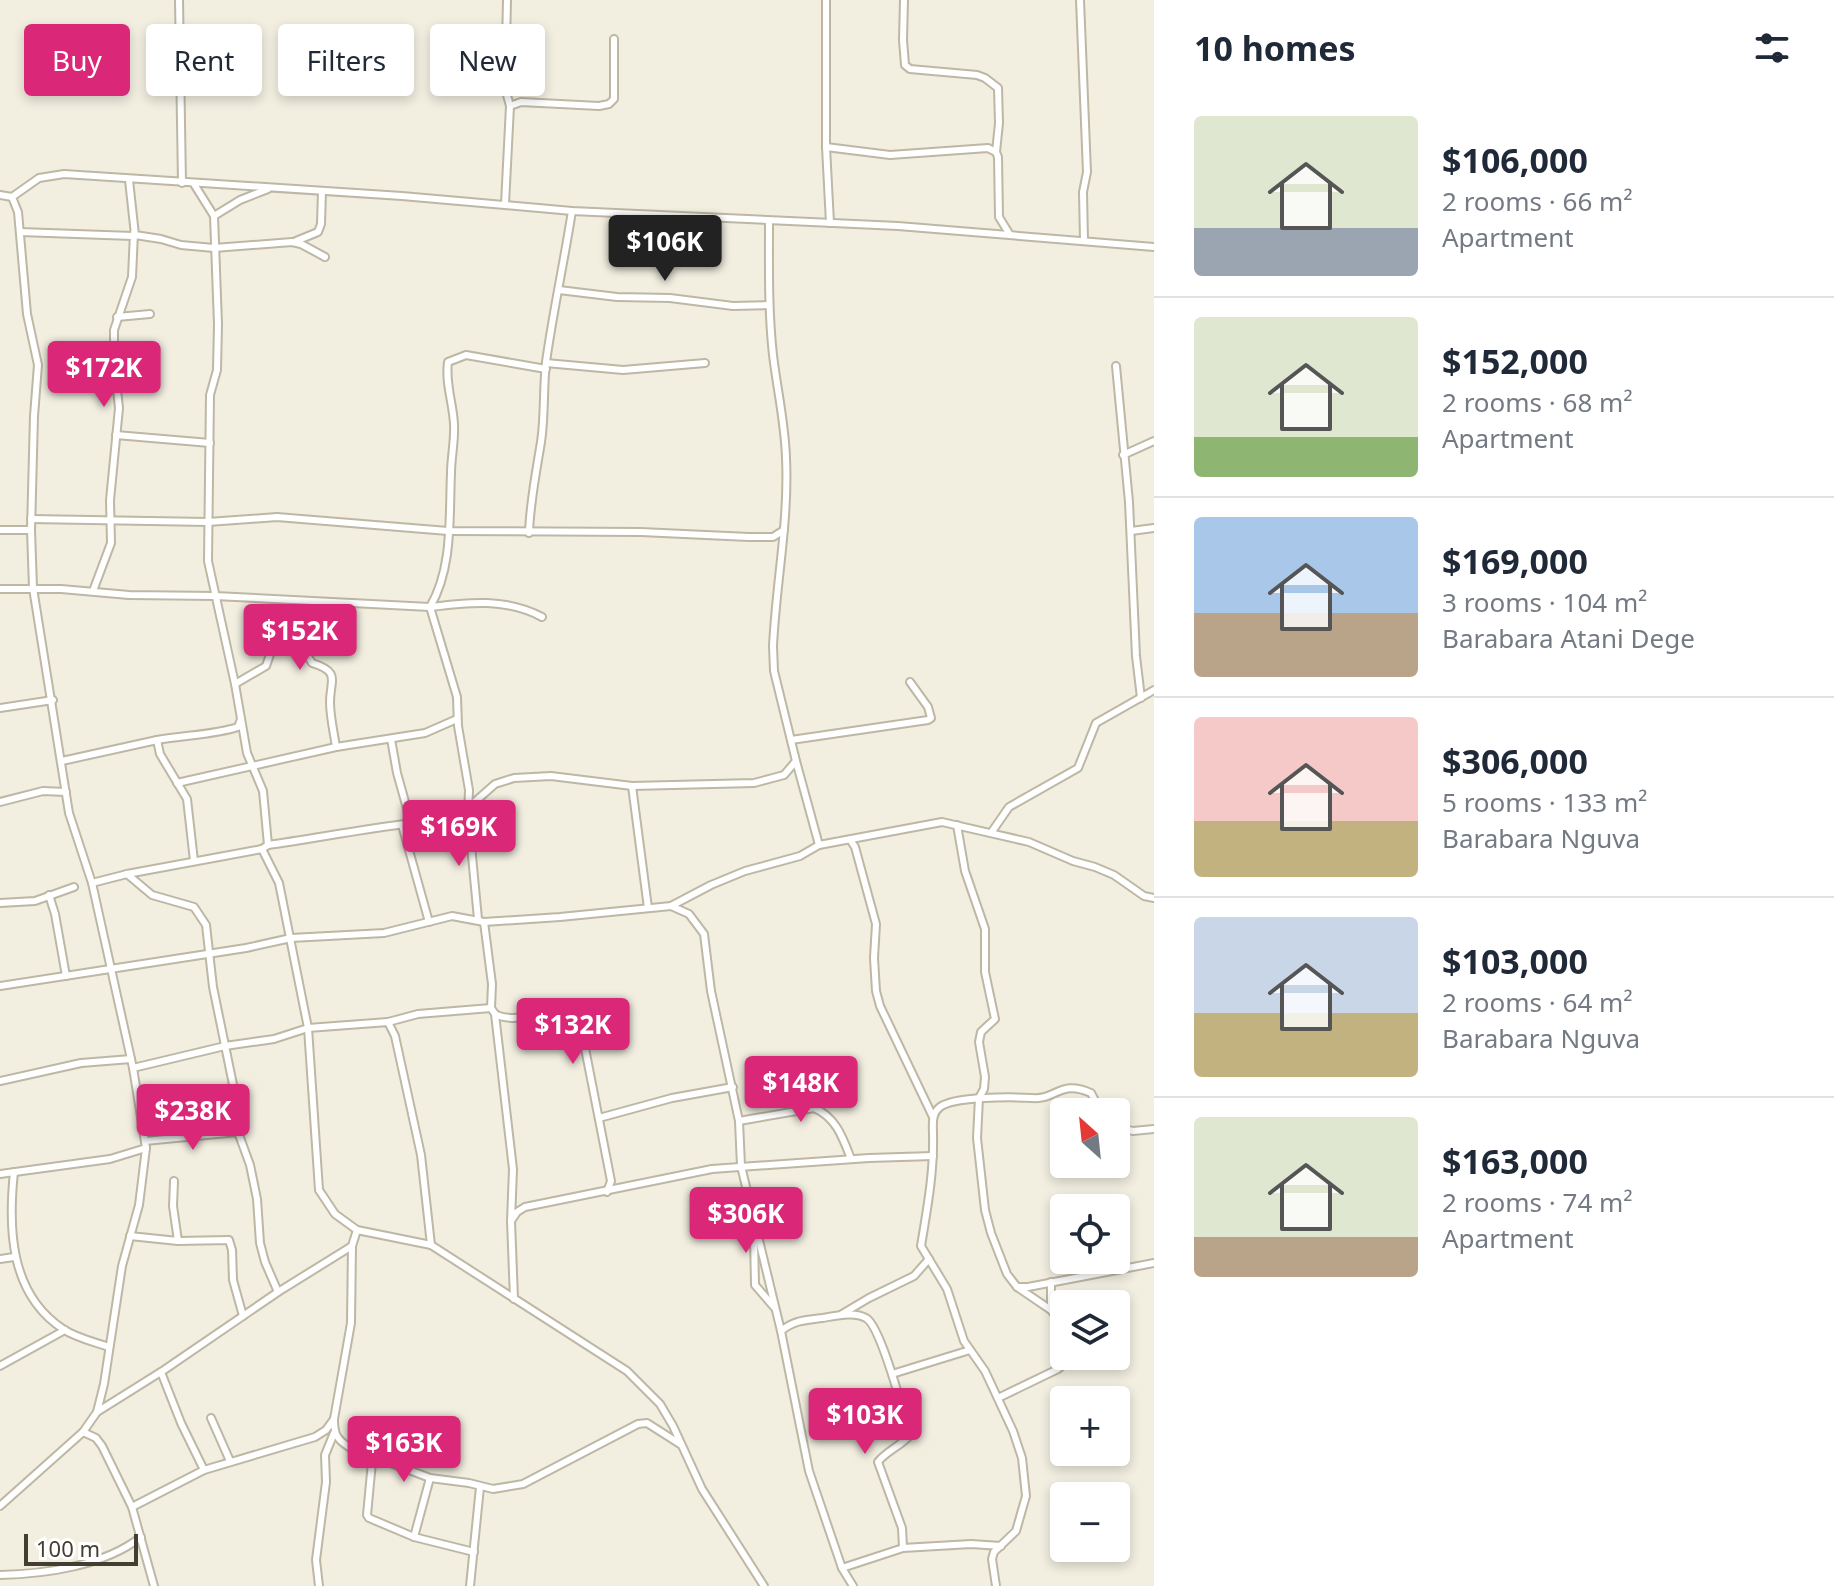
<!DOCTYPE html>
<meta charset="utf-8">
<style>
:root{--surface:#fff;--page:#f6f6f7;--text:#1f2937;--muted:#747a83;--line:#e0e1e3;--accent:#db2777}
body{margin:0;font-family:"Noto Sans",sans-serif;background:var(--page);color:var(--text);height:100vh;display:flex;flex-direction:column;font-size:30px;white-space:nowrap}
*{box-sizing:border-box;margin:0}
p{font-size:26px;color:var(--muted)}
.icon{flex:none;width:44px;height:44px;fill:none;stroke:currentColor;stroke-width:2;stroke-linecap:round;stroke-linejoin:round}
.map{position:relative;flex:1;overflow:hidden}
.panel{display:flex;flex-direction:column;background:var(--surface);width:680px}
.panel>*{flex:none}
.banner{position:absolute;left:24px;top:24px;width:760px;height:72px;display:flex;gap:16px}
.needle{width:52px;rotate:333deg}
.fabs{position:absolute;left:1050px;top:1098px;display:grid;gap:16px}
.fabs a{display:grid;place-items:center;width:80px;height:80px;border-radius:8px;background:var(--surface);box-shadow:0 4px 12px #0003;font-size:40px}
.scale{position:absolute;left:24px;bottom:20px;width:114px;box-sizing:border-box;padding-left:8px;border:4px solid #433e32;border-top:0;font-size:22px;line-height:28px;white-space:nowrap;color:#433e32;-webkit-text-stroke:6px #fff;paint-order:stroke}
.price{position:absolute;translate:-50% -68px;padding:0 18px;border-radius:8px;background:var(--accent);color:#fff;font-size:26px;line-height:52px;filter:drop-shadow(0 2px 4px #0008)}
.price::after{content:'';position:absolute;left:50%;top:48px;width:24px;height:18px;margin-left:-12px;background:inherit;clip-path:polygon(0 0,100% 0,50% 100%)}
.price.active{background:#222;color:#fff}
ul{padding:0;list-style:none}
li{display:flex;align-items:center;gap:24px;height:200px;padding:0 40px}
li+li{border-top:2px solid var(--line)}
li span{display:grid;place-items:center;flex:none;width:224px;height:160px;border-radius:8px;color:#555}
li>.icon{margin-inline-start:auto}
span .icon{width:96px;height:96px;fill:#fffc;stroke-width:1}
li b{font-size:34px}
h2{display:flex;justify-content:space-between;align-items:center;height:96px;padding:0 40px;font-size:34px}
.chip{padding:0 28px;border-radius:8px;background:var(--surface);box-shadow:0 4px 12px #0003;font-size:28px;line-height:72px}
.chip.active{background:var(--accent);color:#fff}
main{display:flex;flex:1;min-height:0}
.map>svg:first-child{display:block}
</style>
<main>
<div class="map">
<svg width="1154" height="1586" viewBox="0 0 1154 1586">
<rect width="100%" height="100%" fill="#f2efe1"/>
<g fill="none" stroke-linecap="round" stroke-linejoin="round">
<g stroke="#bdb7a4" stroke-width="10">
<g id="minor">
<polyline points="179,0 182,183"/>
<polyline points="507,0 505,88 510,106"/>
<polyline points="826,0 826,147 830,223"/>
<polyline points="904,0 903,40 905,65 910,69 977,75 985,78 998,88 999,123 996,152"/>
<polyline points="1080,0 1087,172 1083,192 1084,241"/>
<polyline points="826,147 890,155 988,148 996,152 998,157 999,217 1010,235"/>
<polyline points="129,180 135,235 161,239 181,245 214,248 292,242 301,244 325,257"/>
<polyline points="194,184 214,216 218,324 217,370 210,395 208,561 235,684 247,753 263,791 268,845"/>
<polyline points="0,195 12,197 18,212 27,314 38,365 34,416 31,530 33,588 69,813 92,883 133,1068 146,1148 139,1205 122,1266 104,1384 97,1412 83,1432 0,1506"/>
<polyline points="12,197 39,178 64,174 402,196 572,211 898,226 1154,247"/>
<polyline points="505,204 510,106 521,102 599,106 609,104 614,99 614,39"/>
<polyline points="214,216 240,200 268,189"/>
<polyline points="20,232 133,236"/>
<polyline points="296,241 318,232 321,224 322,191"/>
<polyline points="559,290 617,297 670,298 733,306 769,305"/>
<polyline points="117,317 150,314"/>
<polyline points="546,363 623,370 705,363"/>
<polyline points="1116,366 1129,502 1136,656 1141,698"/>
<polyline points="116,435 210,443"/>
<polyline points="1123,455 1154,441"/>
<polyline points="31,519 208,522 277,517 448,531 641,532 749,537 773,537 784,530"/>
<polyline points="0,530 31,530"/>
<polyline points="1131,531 1154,528"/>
<path d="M 529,533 C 530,502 536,473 541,442 C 545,416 543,389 546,362 C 553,312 564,262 572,211"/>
<path d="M 0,589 L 61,589 L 129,595 L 215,596 L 430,607 C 470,602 506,598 542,617"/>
<polyline points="93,591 111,543 110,500 119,408 114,362 114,330 132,277 134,233"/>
<path d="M 235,684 L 266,666 L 276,637 L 286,635 L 306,653 L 312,663 C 341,672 330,680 330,702 C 330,717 334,733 336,747"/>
<polyline points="0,708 53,700"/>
<polyline points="391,739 397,773 411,823"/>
<path d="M 157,740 C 184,735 214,735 238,727 L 241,719"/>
<polyline points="791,740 928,720 931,718 928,707 910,682"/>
<polyline points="62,761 157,740 160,754 187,799 194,861"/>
<polyline points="796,761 819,845"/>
<polyline points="177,783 336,747 425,733 457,719"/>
<polyline points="632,786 648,908"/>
<polyline points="0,802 43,791 66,792"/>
<path d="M 469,807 L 495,784 L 514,778 L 551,776 L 632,786 L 754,783 L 784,775 L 796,761 L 774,671 L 773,646 C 776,583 789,521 786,458 C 785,423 777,389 773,355 C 768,310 769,265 769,221"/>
<polyline points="468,814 478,919"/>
<polyline points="402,825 429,922"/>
<polyline points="957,825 965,871 985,929 985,972 995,1019 981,1032 979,1042 985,1077 984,1089 979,1098 977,1138 985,1210 991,1233 1007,1274 1017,1287 1028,1287 1154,1263"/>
<polyline points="991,833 1009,807 1078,768 1096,723 1154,690"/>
<polyline points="851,841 855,847 876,924 874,958 876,991 880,1006 933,1117"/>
<path d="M 262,849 L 268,845 C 316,838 364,829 412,823 C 430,820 453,825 468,814 L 469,790 L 458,726 L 457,697 L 430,607 C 453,568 449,518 451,473 C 451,457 455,441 454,424 C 453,403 445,383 448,362 L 466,355 L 546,369"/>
<polyline points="127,874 152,895 194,907 206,925 213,987 237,1104 238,1132 250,1165 257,1199 260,1243 265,1262 278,1292"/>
<polyline points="92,883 127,874 262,849 279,883 308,1028 319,1190 335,1214 357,1230 431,1245 627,1371 660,1404 673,1426 702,1489 764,1586"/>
<polyline points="49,895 55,914 66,976"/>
<polyline points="0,903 35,901 74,887"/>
<polyline points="671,906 689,914 704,934 711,991 739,1121 741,1166 781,1331 809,1471 842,1568 853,1586"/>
<polyline points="484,922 492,984 491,1008 495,1014 513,1169 511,1221 514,1299"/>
<polyline points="0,986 246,948 291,938 384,933 452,916 484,922 560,917 671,906 711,885 745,871 800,856 819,845 942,822 1029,842 1073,861 1095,867 1114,875 1144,896 1154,898"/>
<path d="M 495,1014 C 514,1025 552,1009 575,1011 L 582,1033 L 611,1181 L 607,1192"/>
<polyline points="388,1022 418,1014 491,1008"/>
<polyline points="133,1068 225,1046 274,1039 308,1028 388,1022 395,1036 421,1155 431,1245"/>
<polyline points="0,1081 81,1063 131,1059"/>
<polyline points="599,1118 672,1098 733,1087"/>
<path d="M 739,1121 L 814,1108 C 836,1117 843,1138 851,1159"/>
<polyline points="1116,1127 1133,1131 1154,1129"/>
<polyline points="145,1141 238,1132"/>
<path d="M 14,1172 C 8,1229 10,1294 63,1329 C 76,1338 95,1342 109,1347"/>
<polyline points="0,1174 110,1159 146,1148"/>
<polyline points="174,1181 173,1206 178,1241"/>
<polyline points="511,1221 517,1212 525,1207 712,1169 869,1158 933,1156"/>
<polyline points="130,1236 178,1241 229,1240 232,1250 233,1280 243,1316"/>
<polyline points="754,1237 755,1285 774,1307"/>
<path d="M 352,1246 L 351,1323 L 334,1419 C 334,1433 336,1439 349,1447 L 430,1478 L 469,1483 L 493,1489 L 523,1484 L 638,1424 L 647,1423 L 680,1444"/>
<polyline points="0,1259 14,1257"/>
<polyline points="1051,1282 1051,1310 1064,1327"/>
<polyline points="1017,1287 1051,1310"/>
<polyline points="842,1314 869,1298 914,1276 929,1259"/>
<path d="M 781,1331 C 794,1320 806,1320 822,1318 C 835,1316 854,1311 866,1318 C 881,1326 904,1415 910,1435 C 901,1446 886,1451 878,1462 L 902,1528 L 903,1548"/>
<polyline points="0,1366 65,1330"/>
<polyline points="161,1372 181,1423 204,1470"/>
<polyline points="892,1374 970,1350"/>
<polyline points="998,1398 1058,1369 1074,1356"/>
<polyline points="97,1412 164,1370 278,1292 352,1246 357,1230"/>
<polyline points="211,1418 230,1461"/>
<polyline points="83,1432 96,1438 102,1446 132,1507 154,1586"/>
<polyline points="368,1455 372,1462 367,1515 369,1518 414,1537 474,1552"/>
<polyline points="132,1507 204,1470 315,1437 326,1430 334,1419"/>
<polyline points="414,1537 430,1478"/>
<polyline points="842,1568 903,1548 971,1544 1001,1546"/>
<path d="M 0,1575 C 45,1574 104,1566 141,1537"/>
<polyline points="319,1586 316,1560 326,1482 325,1455 334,1433"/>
<polyline points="470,1586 480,1487"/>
<path d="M 996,1586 L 992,1559 L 994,1552 L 1016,1531 L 1026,1496 L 1022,1458 L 1013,1431 L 985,1371 L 964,1341 L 947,1289 L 921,1246 C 927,1209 934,1173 933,1135 C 933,1124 931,1114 940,1107 C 954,1096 1014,1097 1032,1098 C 1057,1100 1060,1079 1091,1093 L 1101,1112"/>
</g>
</g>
<use href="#minor" stroke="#fff" stroke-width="6"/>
</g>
</svg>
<div class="fabs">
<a><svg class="needle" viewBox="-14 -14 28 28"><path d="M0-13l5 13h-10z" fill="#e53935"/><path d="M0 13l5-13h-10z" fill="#747a83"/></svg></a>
<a><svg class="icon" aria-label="locate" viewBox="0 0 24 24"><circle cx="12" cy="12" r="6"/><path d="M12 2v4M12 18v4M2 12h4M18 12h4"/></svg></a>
<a><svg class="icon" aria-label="layers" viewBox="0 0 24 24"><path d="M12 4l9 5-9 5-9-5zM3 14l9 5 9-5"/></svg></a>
<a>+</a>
<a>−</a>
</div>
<div class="scale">100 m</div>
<b class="price active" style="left:665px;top:283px">$106K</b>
<b class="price" style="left:104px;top:409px">$172K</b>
<b class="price" style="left:300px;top:672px">$152K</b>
<b class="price" style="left:459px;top:868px">$169K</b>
<b class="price" style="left:573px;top:1066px">$132K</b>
<b class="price" style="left:801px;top:1124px">$148K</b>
<b class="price" style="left:193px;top:1152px">$238K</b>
<b class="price" style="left:746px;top:1255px">$306K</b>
<b class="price" style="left:865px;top:1456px">$103K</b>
<b class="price" style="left:404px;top:1484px">$163K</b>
<div class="banner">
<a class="chip active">Buy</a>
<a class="chip">Rent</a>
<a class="chip">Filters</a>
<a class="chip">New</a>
</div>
</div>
<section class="panel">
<h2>10 homes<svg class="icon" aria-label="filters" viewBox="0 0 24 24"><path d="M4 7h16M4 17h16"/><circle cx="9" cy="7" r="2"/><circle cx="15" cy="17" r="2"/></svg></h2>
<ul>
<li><span style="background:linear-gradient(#dfe7d0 70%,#9aa5b1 0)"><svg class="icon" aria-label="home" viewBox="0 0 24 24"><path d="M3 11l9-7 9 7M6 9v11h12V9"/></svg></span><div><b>$106,000</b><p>2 rooms · 66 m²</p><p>Apartment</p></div></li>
<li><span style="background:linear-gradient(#dfe7d0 75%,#8fb573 0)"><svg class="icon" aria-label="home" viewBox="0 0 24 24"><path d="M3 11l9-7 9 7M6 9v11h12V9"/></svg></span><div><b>$152,000</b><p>2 rooms · 68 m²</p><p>Apartment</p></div></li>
<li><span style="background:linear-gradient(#a9c7e8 60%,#b9a48a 0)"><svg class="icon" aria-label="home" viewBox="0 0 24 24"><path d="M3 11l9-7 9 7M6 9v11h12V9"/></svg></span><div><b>$169,000</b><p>3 rooms · 104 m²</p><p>Barabara Atani Dege</p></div></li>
<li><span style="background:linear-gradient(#f6c9c9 65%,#c2b280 0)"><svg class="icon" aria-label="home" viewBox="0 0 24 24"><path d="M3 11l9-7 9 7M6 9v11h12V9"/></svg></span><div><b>$306,000</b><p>5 rooms · 133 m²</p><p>Barabara Nguva</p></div></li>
<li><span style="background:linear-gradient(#c9d6e8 60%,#c2b280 0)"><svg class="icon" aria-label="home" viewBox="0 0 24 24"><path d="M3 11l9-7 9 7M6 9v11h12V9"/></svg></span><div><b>$103,000</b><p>2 rooms · 64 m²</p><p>Barabara Nguva</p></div></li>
<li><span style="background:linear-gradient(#dfe7d0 75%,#b9a48a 0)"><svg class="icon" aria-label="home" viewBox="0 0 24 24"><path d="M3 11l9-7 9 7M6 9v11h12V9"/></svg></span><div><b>$163,000</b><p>2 rooms · 74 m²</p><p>Apartment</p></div></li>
</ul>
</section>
</main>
